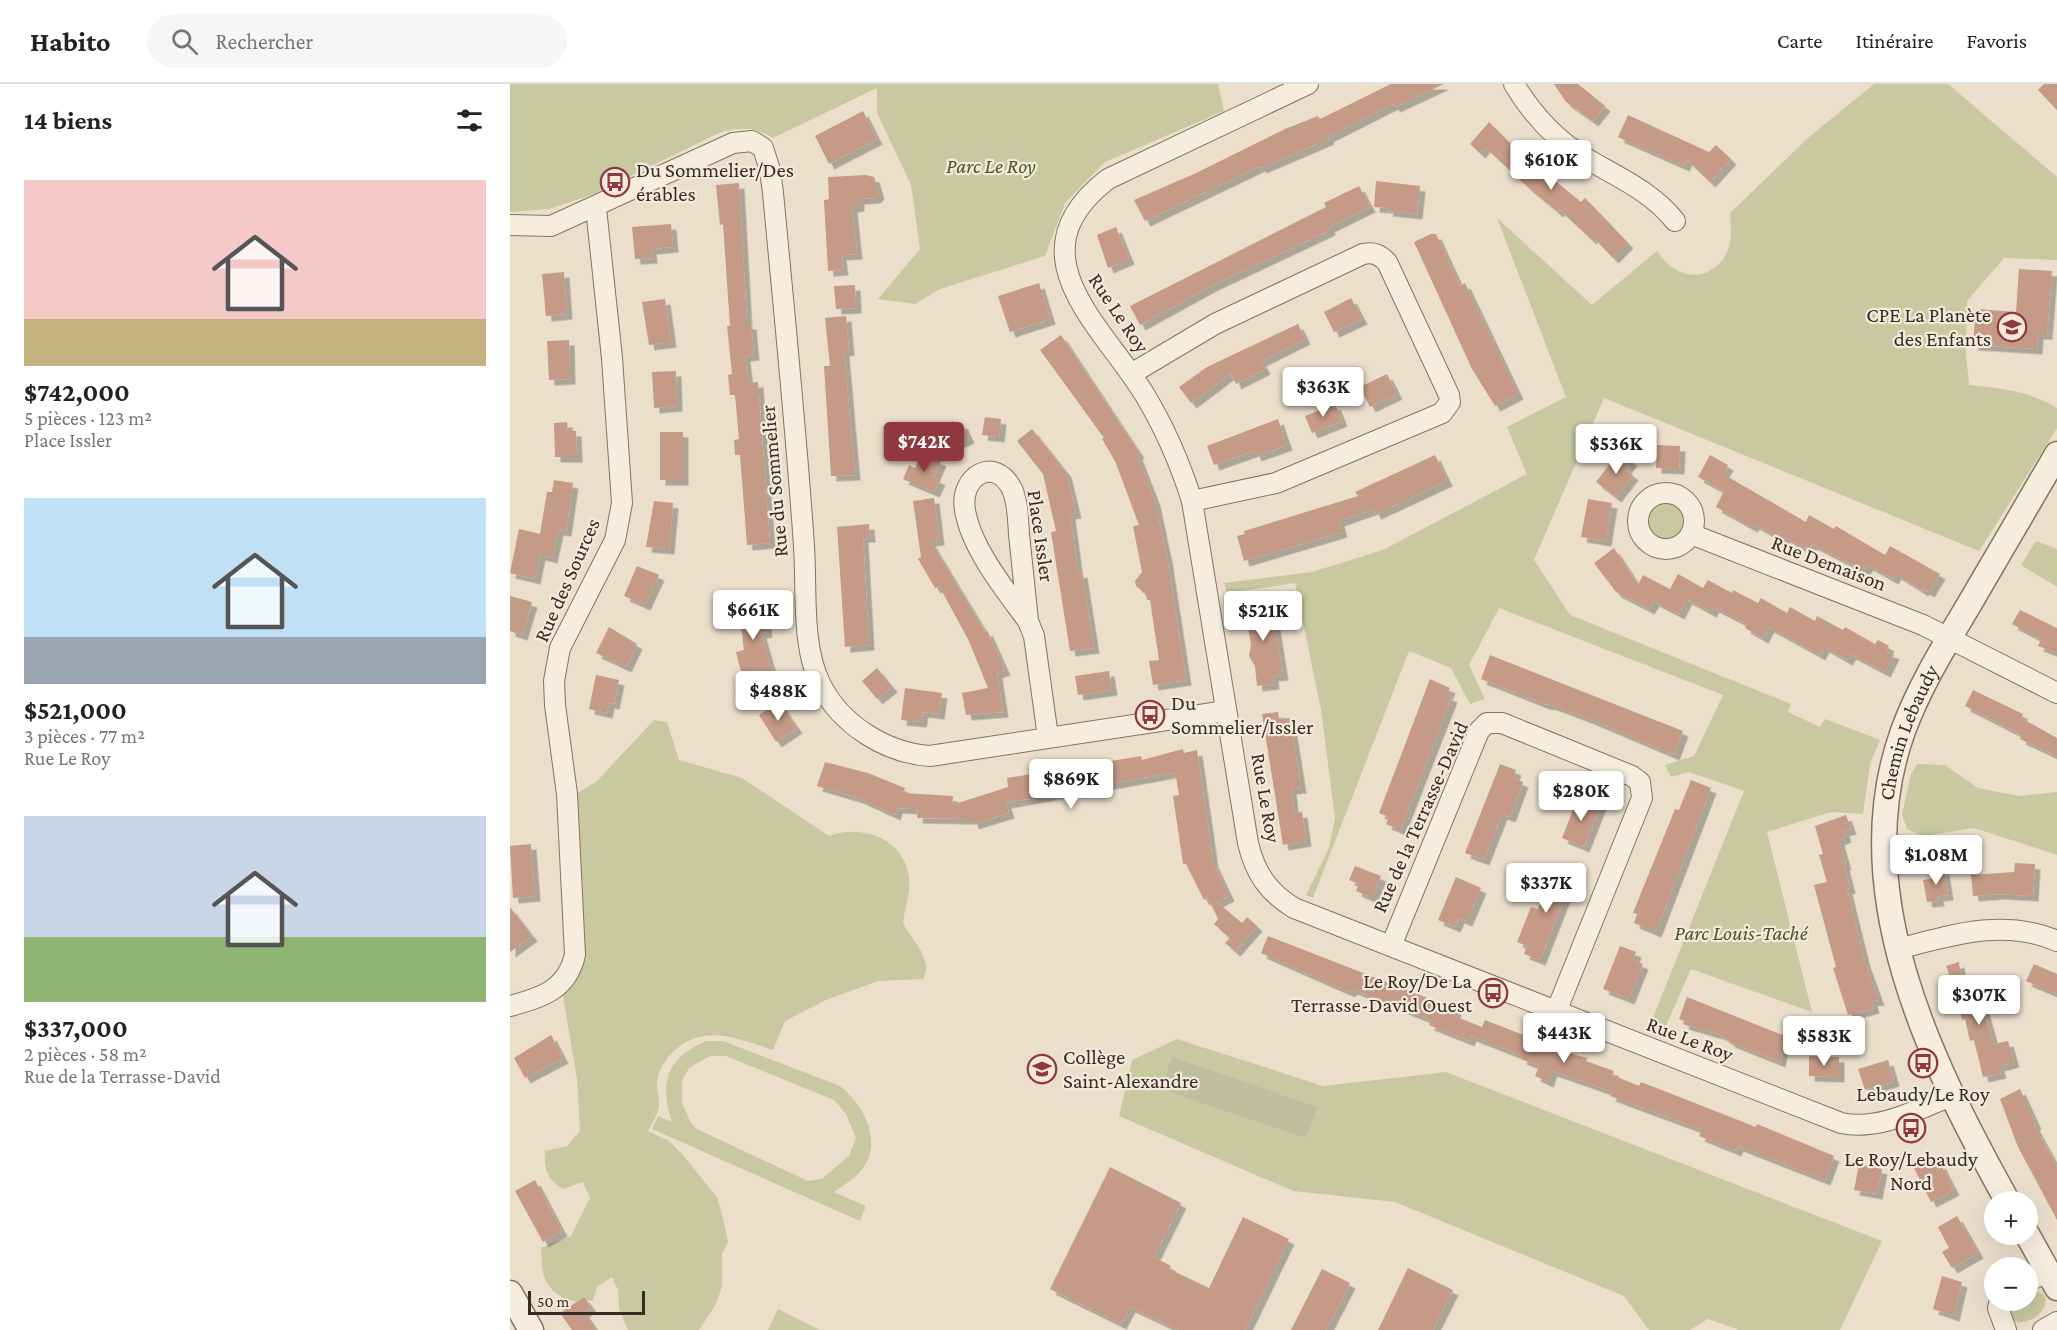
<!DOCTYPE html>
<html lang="fr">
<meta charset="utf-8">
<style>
:root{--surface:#fff;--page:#f6f6f6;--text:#222;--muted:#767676;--line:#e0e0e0;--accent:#903740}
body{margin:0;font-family:"Crimson Pro",serif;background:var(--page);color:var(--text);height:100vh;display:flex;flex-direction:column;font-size:22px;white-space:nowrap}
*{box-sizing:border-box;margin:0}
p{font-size:20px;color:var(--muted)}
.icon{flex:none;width:33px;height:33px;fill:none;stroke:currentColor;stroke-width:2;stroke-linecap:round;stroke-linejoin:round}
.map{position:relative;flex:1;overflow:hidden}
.details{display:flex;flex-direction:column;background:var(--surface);width:510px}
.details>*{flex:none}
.buttons{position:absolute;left:1474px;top:1107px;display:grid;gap:12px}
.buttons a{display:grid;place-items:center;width:54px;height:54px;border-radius:50%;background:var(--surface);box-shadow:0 6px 24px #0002;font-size:30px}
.scale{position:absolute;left:18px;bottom:15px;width:117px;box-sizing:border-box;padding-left:6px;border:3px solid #392b23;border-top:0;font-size:16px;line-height:21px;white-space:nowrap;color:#392b23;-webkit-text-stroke:4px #f3eadb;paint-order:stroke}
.price{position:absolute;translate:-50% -51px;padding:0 14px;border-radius:6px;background:#fff;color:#222;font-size:20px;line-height:39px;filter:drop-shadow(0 2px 3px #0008)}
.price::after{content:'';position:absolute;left:50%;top:36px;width:18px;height:14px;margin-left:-9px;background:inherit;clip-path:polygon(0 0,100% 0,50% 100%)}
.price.current{background:var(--accent);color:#fff}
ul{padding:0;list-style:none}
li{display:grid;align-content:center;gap:12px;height:318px;padding:0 24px}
li span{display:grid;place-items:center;height:186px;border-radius:0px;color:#555}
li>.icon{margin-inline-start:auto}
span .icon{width:108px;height:108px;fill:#fffc;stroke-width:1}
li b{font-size:26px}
h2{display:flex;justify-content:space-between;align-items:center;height:72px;padding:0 24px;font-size:26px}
header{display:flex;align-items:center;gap:36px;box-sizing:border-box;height:84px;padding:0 30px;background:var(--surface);border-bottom:2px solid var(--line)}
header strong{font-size:28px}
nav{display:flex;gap:33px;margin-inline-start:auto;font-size:21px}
.search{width:420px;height:54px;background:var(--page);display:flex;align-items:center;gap:15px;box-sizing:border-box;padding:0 21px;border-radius:33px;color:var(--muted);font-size:22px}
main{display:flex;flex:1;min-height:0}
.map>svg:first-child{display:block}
</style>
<header>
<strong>Habito</strong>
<div class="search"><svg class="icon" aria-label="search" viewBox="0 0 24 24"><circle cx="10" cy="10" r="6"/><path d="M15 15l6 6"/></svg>Rechercher</div>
<nav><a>Carte</a><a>Itinéraire</a><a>Favoris</a></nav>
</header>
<main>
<section class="details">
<h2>14 biens<svg class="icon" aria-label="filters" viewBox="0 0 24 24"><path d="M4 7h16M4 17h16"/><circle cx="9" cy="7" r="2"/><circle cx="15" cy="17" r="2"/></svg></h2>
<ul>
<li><span style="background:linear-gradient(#f6c9c9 75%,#c2b280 0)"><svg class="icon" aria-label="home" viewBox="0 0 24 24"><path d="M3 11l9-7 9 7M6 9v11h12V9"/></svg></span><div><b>$742,000</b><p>5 pièces · 123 m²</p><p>Place Issler</p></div></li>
<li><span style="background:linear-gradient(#bfe0f5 75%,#9aa5b1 0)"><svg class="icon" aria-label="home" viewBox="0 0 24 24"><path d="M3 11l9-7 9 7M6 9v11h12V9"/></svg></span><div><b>$521,000</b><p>3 pièces · 77 m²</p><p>Rue Le Roy</p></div></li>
<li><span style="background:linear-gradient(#c9d6e8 65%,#8fb573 0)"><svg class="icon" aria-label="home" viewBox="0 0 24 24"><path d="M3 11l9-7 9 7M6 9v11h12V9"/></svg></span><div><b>$337,000</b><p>2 pièces · 58 m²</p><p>Rue de la Terrasse-David</p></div></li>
</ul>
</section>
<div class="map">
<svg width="1547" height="1246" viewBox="0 0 1547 1246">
<defs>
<filter id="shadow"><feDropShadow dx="5.5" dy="5.5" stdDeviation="0" flood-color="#0004"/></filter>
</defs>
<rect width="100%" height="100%" fill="#ebdfcc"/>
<g fill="#c8c9a0" fill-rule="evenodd">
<path d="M 0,0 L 708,0 L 714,27 L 595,78 L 555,119 L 535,172 L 430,205 L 405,220 L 368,215 L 410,165 L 401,101 L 367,29 L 367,4 L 263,54 C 244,43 232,43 211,48 L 84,110 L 39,125 L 0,128 Z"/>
<path d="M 1364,0 L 1438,0 L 1547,93 L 1547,176 L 1494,174 L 1457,217 L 1456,269 L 1459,301 C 1491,304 1519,307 1547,324 L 1547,344 L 1469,467 L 1094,314 L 1024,476 L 1060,531 L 1281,620 L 1278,628 L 1310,643 L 1315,635 L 1370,656 L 1360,680 L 1353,730 L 1321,728 L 1257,748 L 1302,928 L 1181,885 L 1152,951 L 1138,946 L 1234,707 L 1179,688 L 1161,693 L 1155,681 L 1184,672 L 1213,611 L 989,524 L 959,581 L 975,615 L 960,620 L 941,584 L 899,567 L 803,814 L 796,811 L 819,764 L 825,734 L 811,626 L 785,499 L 717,509 L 714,499 L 802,488 L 873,466 L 1017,390 L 997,343 L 1056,313 L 987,134 L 1082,221 L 1147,167 C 1162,191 1193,202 1213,175 C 1223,163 1221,143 1220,129 L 1298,54 Z"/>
<circle cx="1156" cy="437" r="19"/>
<polygon points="1526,457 1547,465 1547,503 1511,481"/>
<path d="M 144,636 L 157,638 L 169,676 L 232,694 L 319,752 C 358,738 404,760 399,807 C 398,817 394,828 393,839 C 402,856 424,876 413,895 L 368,897 L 316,916 L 275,937 L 263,966 C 227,954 191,938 161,970 C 154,977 148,988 147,998 C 146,1006 150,1014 149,1021 C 149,1029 142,1039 138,1047 L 159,1057 L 172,1070 L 207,1113 L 213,1134 L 218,1158 L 212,1170 L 212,1203 L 205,1222 L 189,1246 L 118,1246 L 109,1225 L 108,1206 L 102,1193 L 87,1203 L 83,1216 C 64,1222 41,1213 34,1192 C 31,1184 32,1173 31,1164 L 61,1152 L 80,1114 L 73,1098 L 53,1105 C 37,1095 34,1085 35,1067 L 57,1062 L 70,1047 L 67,995 L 51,900 L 58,893 L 56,716 L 87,697 Z"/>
<polygon points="1407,680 1435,681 1468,704 1488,708 1511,712 1547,708 1547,771 1464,744 1413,752 1397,745 1392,730 1401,690"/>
<polygon points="667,955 813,1002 936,988 1372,1157 1330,1246 1229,1246 1198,1235 1180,1246 1139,1246 1114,1212 885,1118 783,1107 609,1032 622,976"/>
<path d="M 196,957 L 213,957 L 330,1002 C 353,1020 373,1057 353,1084 C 345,1095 335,1100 324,1108 L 356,1122 L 350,1137 L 142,1045 L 148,1032 L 162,1038 C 148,999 158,973 196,957 ZM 200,972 L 216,972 L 324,1016 L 336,1030 L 346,1054 L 339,1072 L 312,1095 L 298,1097 L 187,1045 L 181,1039 L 172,1019 L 172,997 L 179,984 Z"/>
<path d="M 1524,1205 L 1535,1212 C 1540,1228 1517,1243 1502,1237 L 1496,1220 L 1499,1217 L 1518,1216 L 1518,1206 Z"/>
<polygon points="268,1225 310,1246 258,1246"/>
</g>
<polygon fill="#bebf9e" points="662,973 807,1023 796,1054 651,1005"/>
<g fill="#c59a86" filter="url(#shadow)">
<polygon points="881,0 934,0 885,23 883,20 818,53 819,55 751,84 750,82 635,137 624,116 684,90 775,45 808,32 810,35"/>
<polygon points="1044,0 1068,0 1095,22 1083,37 1056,18"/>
<polygon points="1534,0 1547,0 1547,26 1528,6"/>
<polygon points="353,27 367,55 319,80 305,52"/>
<polygon points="1118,31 1199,68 1206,61 1221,75 1200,98 1177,76 1174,82 1108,53"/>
<polygon points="979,38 1035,94 1038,91 1071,118 1075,114 1118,159 1103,174 1083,153 1081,155 1050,126 1048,128 1019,104 975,63 970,69 960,60"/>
<polygon points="355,91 364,93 369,110 365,114 349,115 349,122 342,123 347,170 331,171 333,186 318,187 314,116 319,115 318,93"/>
<polygon points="866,97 910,102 907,130 877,127 878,124 864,123"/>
<polygon points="229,99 237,240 241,240 244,271 235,272 238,299 248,298 260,459 237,461 230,371 225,371 224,356 229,355 225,311 220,311 218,291 222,290 217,242 220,242 213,140 210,141 206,101"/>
<polygon points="849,102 860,123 819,143 820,146 701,202 630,241 620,222 816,123 814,119"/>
<polygon points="161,140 163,163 141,165 142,174 125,175 122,143"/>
<polygon points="606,143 619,175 598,184 587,151"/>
<polygon points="921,150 926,150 950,202 955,199 1008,310 985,322 962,285 904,158"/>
<polygon points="1509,185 1542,187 1537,250 1528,250 1527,265 1463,261 1466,225 1506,228"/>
<polygon points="54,188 57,230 36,232 32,190"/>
<polygon points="529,199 540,235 500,248 488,212"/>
<polygon points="345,201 346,224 326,225 324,202"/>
<polygon points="841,214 852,235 824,248 814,228"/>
<polygon points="155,215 161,258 139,261 132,218"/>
<polygon points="336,232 339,266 334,267 345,391 321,392 314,282 320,282 315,234"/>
<polygon points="788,240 795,255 751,277 755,285 726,300 721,289 681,319 669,303 697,283"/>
<polygon points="551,251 629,369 627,370 645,417 657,473 676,596 643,601 639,577 649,576 640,516 637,516 636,510 626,502 625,497 632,488 623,442 629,441 605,377 592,355 594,354 530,266"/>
<polygon points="59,256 60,295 39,296 37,257"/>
<polygon points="166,287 167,322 144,324 142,288"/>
<polygon points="877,290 887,310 860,323 850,303"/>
<polygon points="825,320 832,337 802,349 795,332"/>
<polygon points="475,333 491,335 489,353 472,351"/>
<polygon points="768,335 777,361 746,372 744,367 704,381 697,362"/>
<polygon points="443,337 446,342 452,339 459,354 437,364 428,344"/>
<polygon points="57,338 58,347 66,347 67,373 45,373 44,339"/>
<polygon points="522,345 556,388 566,429 560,430 568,489 572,488 584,564 560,567 541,448 546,447 533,390 507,357"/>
<rect x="150" y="348" width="23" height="48"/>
<polygon points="1147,361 1170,362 1169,385 1146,384"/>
<polygon points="1110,367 1122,377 1115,385 1123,391 1106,413 1086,398"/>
<polygon points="412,369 431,377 424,393 430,396 424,408 393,395 399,381 405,384"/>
<polygon points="925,371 937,397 866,430 863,425 829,437 832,448 734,477 727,452 735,450 734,447 848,412 845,408"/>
<polygon points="1200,371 1218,381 1213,390 1296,438 1299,431 1324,445 1326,442 1375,471 1380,462 1430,490 1419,508 1414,505 1413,507 1386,490 1383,495 1358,481 1355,485 1349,484 1302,460 1299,464 1292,463 1275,453 1273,456 1244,440 1242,443 1206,423 1214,407 1188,393"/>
<polygon points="44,396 63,399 56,447 48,446 42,474 30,471 25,495 0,489 9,445 30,450 37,408 42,408"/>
<polygon points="424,414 429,456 420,457 475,548 477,546 495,586 487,589 493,628 456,631 452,609 478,604 458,555 429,502 425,504 408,475 411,473 403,417"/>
<polygon points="1078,415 1102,419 1096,457 1071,453"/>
<polygon points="144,417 163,419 159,465 136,463"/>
<polygon points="359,440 360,453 353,453 359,561 335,563 327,443"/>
<polygon points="1104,464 1128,501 1133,491 1160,505 1168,490 1193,504 1198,496 1222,509 1223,506 1248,519 1251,514 1277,529 1280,523 1305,537 1307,532 1333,546 1335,543 1365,560 1368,556 1379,562 1376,567 1384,570 1375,588 1341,570 1337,576 1314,563 1310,571 1259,543 1253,554 1235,544 1237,540 1204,523 1201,528 1177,515 1169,530 1144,517 1139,525 1106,508 1084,479"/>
<polygon points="127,482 149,491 135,521 114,512"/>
<polygon points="0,512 22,518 12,551 0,547"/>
<polygon points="253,513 257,548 251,549 263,591 234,599 226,568 234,566 228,516"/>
<polygon points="750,515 751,522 762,521 773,591 763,592 764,600 747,602 745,582 739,572 741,561 734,517"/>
<polygon points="1510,526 1547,544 1547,569 1528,562 1531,555 1502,540"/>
<polygon points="99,543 127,560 116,583 86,569"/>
<polygon points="980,571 1173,647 1164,671 1079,635 1042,621 1034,620 971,595"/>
<polygon points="367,584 382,603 367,615 352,597"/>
<polygon points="599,587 602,606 568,611 565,592"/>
<polygon points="86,591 109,596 104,620 99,619 97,629 79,625"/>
<polygon points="920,595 940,604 937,611 942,613 890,746 876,740 879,733 869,729"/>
<polygon points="395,604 432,609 429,630 413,628 411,638 391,636"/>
<polygon points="1463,606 1513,630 1511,634 1547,654 1547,672 1510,655 1512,651 1455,622"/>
<polygon points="269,618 287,644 266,658 249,631"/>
<polygon points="768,628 769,635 780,634 791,704 781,705 784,729 792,728 796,757 773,761 752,630"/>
<polygon points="673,665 674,669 687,666 703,778 719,812 707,818 732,839 737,833 747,842 725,867 715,859 720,854 704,840 708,835 698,814 694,816 676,780 673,780 663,712 669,711 665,688 496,719 499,729 463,740 462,735 407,734 408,725 387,724 385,731 348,714 307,702 315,678 358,689 395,704 393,709 443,712 442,721 498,703 497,694 631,672 632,676"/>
<polygon points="990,680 1006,686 1003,694 1013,698 1000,733 992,730 974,776 955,769"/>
<polygon points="1181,696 1201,704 1146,848 1124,839 1127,830 1123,829 1165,725 1169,726"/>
<polygon points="1075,714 1091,720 1074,763 1052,754 1066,718 1073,721"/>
<polygon points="1336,731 1341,745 1334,747 1336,753 1329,756 1336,781 1334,781 1340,804 1337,805 1355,878 1369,916 1362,917 1364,924 1338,931 1323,884 1326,883 1304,801 1317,798 1309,771 1313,770 1305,742"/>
<polygon points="21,760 25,812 3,814 0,762"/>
<polygon points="1505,779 1525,780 1523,812 1490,810 1463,812 1461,791 1504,788"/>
<polygon points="1047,780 1065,787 1030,876 1014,870 1017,862 1007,858 1021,823 1028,825"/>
<polygon points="845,782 871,792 862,814 846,807 849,800 839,796"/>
<polygon points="1434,785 1438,811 1428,812 1429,817 1417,818 1413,796 1424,794 1423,787"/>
<polygon points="946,793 971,804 957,837 949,834 945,843 928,836"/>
<polygon points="0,823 22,852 0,868"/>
<polygon points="758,852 946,925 944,932 972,943 975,936 1065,971 1078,974 1076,977 1104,987 1102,991 1129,1002 1131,998 1246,1043 1247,1040 1324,1072 1315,1096 1228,1062 1226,1067 1189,1052 1192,1046 1100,1012 1102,1008 1042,987 1038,998 1025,992 1029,982 1011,975 1012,972 961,952 959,957 919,941 921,936 842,905 840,908 828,903 751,869"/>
<polygon points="1110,862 1126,868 1123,876 1133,880 1119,915 1093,905"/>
<polygon points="1449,878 1452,901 1467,899 1484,960 1498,957 1504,978 1489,982 1491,989 1473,993 1464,956 1460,957 1455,935 1452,936 1449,916 1436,882"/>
<polygon points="1524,880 1547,890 1547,910 1516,897"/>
<polygon points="1177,913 1275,952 1270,978 1222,959 1211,951 1173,940 1174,937 1169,935"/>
<polygon points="41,951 53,974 15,994 4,974"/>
<polygon points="1299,972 1329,973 1329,993 1299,992"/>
<polygon points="1378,976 1384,997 1355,1006 1348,985"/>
<polygon points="1510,1005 1526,1040 1524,1041 1547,1083 1547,1136 1508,1063 1490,1015"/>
<polygon points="1420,1074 1425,1083 1430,1079 1444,1106 1421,1118 1403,1082"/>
<polygon points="1349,1080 1372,1085 1367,1110 1344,1106"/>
<polygon points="600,1083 671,1119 644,1173 661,1182 659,1185 699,1204 733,1133 779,1155 735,1246 669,1246 620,1223 611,1240 540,1205"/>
<polygon points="25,1096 52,1147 33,1158 5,1107"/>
<polygon points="1447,1132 1468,1169 1442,1184 1432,1168 1439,1164 1428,1143"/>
<polygon points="898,1184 943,1206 923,1246 868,1246"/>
<polygon points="812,1185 840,1199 816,1246 781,1246"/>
<polygon points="1432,1192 1452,1198 1444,1232 1423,1225"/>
<polygon points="74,1213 81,1223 74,1228 86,1246 62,1246 50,1229"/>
</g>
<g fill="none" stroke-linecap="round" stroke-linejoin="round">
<g stroke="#877261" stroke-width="22">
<g id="minor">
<path d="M 798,0 L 598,95 C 502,169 589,238 633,308 C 654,342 670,379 682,417 L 738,759 C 745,789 758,808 784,824 L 1331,1039 C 1370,1047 1406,1026 1441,1012"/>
<path d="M 1004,0 C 1022,30 1045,55 1074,73 C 1107,93 1140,106 1165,137"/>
<path d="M 0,141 L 41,142 L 223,59 L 242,57 L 253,64 L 260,86 L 263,109 C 274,226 286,344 294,462 C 297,504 291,563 311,601 C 331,641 376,669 420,672 L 716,627"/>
<path d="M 621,290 L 705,240 L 853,170 C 863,168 869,170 877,178 L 939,311 L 940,318 L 932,329 L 766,399 L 682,417"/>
<circle cx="1156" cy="437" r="28"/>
<polyline points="1181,450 1413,541 1547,609"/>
<path d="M 518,537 C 496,507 461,464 455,426 C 449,392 485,371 502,405 C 508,418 508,436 509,450 C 512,479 515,508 518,537 L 524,552 L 538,653"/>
<polyline points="881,862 969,647 977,639 992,639 1122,692 1130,698 1132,714 1046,928"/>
<path d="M 1388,865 C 1441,851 1494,834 1547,857"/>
<path d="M 0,922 C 31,914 57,906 65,871 L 57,710 L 45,621 L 44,597 L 50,564 L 105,456 L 112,419 L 102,274 L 86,124"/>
<polyline points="1518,1198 1537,1187"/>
<polyline points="1490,1216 1488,1224 1496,1246"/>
<polyline points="1533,1246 1547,1238"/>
</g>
</g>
<g stroke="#877261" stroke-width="27">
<g id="tertiary">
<path id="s1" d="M 1498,1118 C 1421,980 1335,807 1393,647 C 1410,601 1435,561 1460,519 C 1489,469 1518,420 1547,370"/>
<polyline points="1517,1150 1547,1204"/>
<polyline points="0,1209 21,1246"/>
</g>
</g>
<use href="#minor" stroke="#f6eddf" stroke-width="20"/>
<use href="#tertiary" stroke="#f6eddf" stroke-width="24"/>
</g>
<defs>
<g id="bus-ring" transform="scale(1.5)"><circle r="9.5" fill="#f3eadb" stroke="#903740" stroke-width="1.5"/><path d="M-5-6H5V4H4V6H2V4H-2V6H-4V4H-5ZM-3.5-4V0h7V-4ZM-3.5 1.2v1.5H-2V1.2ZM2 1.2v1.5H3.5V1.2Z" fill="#903740"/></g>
<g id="school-ring" transform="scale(1.5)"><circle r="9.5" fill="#f3eadb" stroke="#903740" stroke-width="1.5"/><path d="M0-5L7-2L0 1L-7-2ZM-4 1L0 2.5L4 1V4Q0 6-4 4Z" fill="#903740"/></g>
</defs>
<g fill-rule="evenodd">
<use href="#bus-ring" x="105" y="98"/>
<use href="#school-ring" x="1502" y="243"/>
<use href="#bus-ring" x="640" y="631"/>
<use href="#bus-ring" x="983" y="909"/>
<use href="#bus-ring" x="1413" y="979"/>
<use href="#school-ring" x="532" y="985"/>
<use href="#bus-ring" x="1401" y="1044"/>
</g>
<g text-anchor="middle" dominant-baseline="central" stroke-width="4.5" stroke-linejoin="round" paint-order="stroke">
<g font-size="21" font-style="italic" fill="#4d542c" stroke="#f3eadb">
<text x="481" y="82">Parc Le Roy</text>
<text x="1231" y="849">Parc Louis-Taché</text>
</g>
<g font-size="21" fill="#392b23" stroke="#f3eadb" text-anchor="start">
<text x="126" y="86">Du Sommelier/Des<tspan x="126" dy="24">érables</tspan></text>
<text x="1481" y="231" text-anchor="end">CPE La Planète<tspan x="1481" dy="24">des Enfants</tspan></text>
<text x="661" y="619">Du<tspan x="661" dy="24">Sommelier/Issler</tspan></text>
<text x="962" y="897" text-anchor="end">Le Roy/De La<tspan x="962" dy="24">Terrasse-David Ouest</tspan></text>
<text x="553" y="973">Collège<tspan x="553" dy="24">Saint-Alexandre</tspan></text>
<text x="1413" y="1010" text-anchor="middle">Lebaudy/Le Roy</text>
<text x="1401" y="1075" text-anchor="middle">Le Roy/Lebaudy<tspan x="1401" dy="24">Nord</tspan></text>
</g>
<g font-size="21" fill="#392b23" stroke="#f3eadb">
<text transform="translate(609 229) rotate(56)">Rue Le Roy</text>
<text transform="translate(264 397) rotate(-95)">Rue du Sommelier</text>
<text transform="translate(531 452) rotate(82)">Place Issler</text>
<text transform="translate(1319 479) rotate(21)">Rue Demaison</text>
<text transform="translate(57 496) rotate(-66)">Rue des Sources</text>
<text stroke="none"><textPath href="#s1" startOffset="498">Chemin Lebaudy</textPath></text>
<text transform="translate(756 714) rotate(80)">Rue Le Roy</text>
<text transform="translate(910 733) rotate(-66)">Rue de la Terrasse-David</text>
<text transform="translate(1180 955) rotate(21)">Rue Le Roy</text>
</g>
</g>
</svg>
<div class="buttons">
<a>+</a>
<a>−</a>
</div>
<div class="scale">50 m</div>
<b class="price" style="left:1041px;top:107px">$610K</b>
<b class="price" style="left:813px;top:334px">$363K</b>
<b class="price current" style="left:414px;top:389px">$742K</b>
<b class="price" style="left:1106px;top:391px">$536K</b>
<b class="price" style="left:243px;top:557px">$661K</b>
<b class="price" style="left:753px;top:558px">$521K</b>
<b class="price" style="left:268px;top:638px">$488K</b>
<b class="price" style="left:561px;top:726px">$869K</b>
<b class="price" style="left:1071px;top:738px">$280K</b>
<b class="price" style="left:1426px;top:802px">$1.08M</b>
<b class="price" style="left:1036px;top:830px">$337K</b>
<b class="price" style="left:1469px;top:942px">$307K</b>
<b class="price" style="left:1054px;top:980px">$443K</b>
<b class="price" style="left:1314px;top:983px">$583K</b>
</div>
</main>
